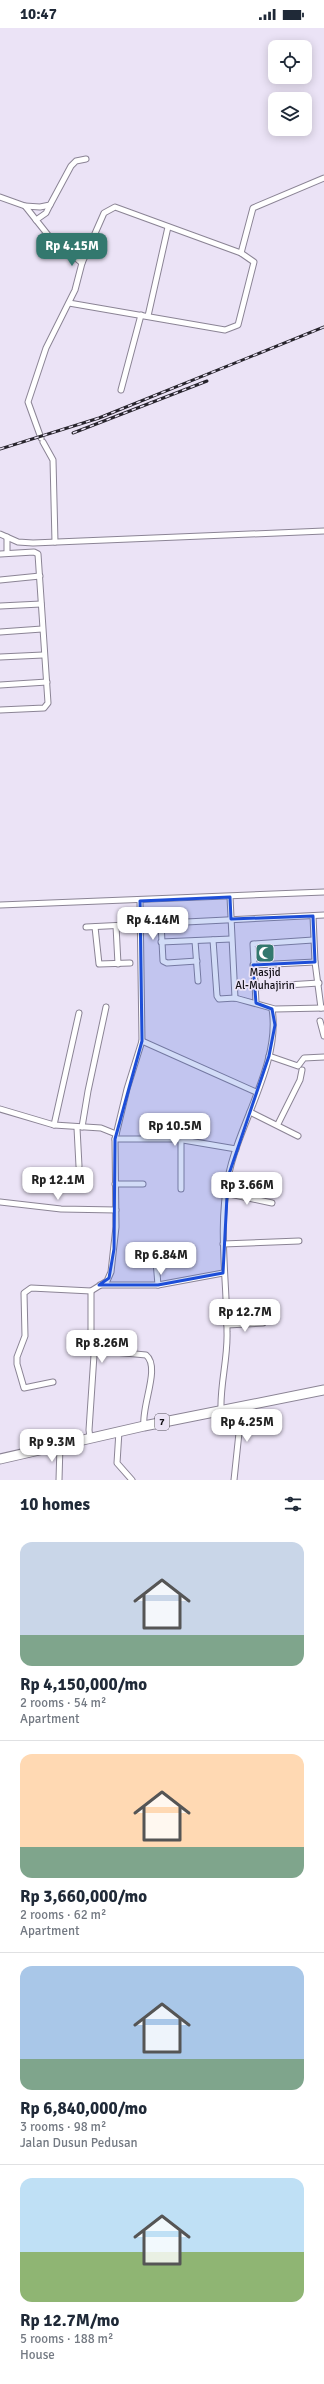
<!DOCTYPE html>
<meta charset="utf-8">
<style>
:root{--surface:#fff;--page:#f6f6f7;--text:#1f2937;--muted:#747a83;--line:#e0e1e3;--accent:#33786e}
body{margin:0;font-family:Signika,sans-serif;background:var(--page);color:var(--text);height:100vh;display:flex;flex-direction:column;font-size:15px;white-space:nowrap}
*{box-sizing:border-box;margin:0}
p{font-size:13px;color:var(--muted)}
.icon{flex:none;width:22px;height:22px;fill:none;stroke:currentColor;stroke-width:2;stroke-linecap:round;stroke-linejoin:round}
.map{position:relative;height:1452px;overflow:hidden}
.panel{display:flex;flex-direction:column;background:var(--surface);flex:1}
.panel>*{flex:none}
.tools{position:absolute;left:268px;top:12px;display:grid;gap:8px}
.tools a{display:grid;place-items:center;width:44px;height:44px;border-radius:8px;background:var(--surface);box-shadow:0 2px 10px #0003;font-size:20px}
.price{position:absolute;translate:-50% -34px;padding:0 9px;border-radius:8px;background:#fff;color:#222;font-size:13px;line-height:26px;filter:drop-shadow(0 1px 2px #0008)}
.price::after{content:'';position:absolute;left:50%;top:24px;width:12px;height:9px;margin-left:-6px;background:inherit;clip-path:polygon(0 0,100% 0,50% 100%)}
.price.current{background:var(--accent);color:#fff}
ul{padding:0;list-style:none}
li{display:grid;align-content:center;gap:8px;height:212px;padding:0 20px}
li+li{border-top:1px solid var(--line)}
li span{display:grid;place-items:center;height:124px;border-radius:12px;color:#555}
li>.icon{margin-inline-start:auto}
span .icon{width:72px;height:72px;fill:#fffc;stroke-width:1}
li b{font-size:17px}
h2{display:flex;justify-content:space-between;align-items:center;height:48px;padding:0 20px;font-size:17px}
.status{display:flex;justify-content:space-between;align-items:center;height:28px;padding:0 20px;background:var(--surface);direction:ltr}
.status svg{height:11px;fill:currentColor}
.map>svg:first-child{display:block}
</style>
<div class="status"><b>10:47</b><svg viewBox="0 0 49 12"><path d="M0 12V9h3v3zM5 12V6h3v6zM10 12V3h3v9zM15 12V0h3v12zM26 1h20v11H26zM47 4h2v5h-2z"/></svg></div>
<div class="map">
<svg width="324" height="1452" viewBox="0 0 324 1452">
<rect width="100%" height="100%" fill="#ebe3f6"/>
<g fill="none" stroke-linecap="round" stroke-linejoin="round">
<g stroke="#8b8495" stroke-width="7">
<g id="minor">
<polyline points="0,169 25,178 48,207 82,235 104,185 115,179 241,225 254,234 238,297 225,302 69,275"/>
<polyline points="25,178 40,179 50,177 71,138 76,133 86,131"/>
<polyline points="36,192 46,185 50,177"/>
<polyline points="241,225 253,180 324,150"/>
<polyline points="148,288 168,199"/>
<polyline points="121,362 141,287"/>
<polyline points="41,410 28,374 46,320 75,262 82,235"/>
<polyline points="43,414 53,432 55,514"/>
<polyline points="0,506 18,514 33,515 324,503"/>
<polyline points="7,509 7,525"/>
<polyline points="0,526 34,524 38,526 48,675 44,680 0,682"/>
<polyline points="0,552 40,548"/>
<polyline points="0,578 41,576"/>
<polyline points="0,604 42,601"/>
<polyline points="0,629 43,627"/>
<polyline points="0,657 47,654"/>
<polyline points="230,869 235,970"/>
<polyline points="0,877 324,864"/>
<polyline points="313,888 315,934 321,980"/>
<polyline points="161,895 163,933 167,935 197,933"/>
<polyline points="116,898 118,936"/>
<polyline points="86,899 324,887"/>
<polyline points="95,899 99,936 130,935"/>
<polyline points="213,912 217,968 219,971 235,970 275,981 324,980"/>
<polyline points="195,913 198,953"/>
<polyline points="161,914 231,911"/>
<polyline points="253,937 315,934"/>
<polyline points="255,959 319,955"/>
<polyline points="256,975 253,916 313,912"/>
<polyline points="320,993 324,1008"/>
<polyline points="142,1013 256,1064"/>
<polyline points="269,1028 298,1038 304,1030 324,1029"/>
<polyline points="0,1081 54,1097 101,1100 116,1106"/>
<polyline points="250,1084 298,1108"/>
<polyline points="278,1096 300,1052 302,1042"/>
<polyline points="54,1097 79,985"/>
<polyline points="82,1099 88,1063 106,979"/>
<polyline points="77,1100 79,1138"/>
<polyline points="115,1111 177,1111 236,1121"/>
<polyline points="115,1156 143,1156"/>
<polyline points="181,1161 181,1112"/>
<polyline points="225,1165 272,1175"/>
<polyline points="0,1174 61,1181 116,1182"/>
<polyline points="223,1216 299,1213"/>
<polyline points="155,1221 158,1257"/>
<polyline points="100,1257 158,1257 223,1245"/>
<polyline points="227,1297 263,1295"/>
<path d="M 93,1322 L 146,1327 C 161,1339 141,1378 144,1398"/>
<polyline points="53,1354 24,1360 17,1336 17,1329 25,1308 24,1265 31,1260 91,1263 107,1253 111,1244 116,1199 115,1111 127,1061 142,1013 140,873"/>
<path d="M 221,1382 C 220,1356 228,1330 227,1304 C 227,1252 218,1201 228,1150 C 238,1096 281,1035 272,981"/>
<polyline points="119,1403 117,1435 132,1452"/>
<polyline points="90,1410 89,1402 94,1327 91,1315 91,1263"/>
<polyline points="59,1452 60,1417"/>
<polyline points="234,1452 241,1386 240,1379"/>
</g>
</g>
<g stroke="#8b8495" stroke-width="11">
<polyline id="trunk" points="0,1431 144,1398 324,1362"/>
</g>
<use href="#minor" stroke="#fff" stroke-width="5"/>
<use href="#trunk" stroke="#fff" stroke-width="9"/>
<g stroke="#27242c" stroke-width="3">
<g id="rail">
<polyline points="73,405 207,353"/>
<polyline points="0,421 99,390 324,299"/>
</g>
</g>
<use href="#rail" stroke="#ebe3f6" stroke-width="1.5" stroke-dasharray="4.5" stroke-linecap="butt"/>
</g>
<path fill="#1d4ed8" fill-opacity="0.2" stroke="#1d4ed8" stroke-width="3" stroke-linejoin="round" d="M 230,869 L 231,891 L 313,888 L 315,934 L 253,937 L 256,975 L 272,981 L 275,997 L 269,1028 L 228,1149 L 223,1245 L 158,1257 L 99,1257 L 109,1250 L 114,1221 L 115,1111 L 142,1013 L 140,873 Z"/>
<defs>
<g id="mosque-square" transform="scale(1)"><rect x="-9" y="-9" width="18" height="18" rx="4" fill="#33786e" stroke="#ebe3f6"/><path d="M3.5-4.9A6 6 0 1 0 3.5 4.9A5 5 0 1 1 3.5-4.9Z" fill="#fff"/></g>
</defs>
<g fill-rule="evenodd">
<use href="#mosque-square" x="265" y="925"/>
</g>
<g text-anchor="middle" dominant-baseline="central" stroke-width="3.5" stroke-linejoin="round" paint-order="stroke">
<rect fill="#ebe3f6" stroke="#524f58" stroke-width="1" x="155" y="1386" width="14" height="16" rx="3"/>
<g font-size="10" font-weight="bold" fill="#110f15">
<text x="162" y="1394">7</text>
</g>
<g font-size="11" fill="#110f15" stroke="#ebe3f6">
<text x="265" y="944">Masjid<tspan x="265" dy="13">Al-Muhajirin</tspan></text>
</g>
</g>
</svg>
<div class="tools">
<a><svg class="icon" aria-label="locate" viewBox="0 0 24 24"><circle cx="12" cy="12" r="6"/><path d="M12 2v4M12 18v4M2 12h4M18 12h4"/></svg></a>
<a><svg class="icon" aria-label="layers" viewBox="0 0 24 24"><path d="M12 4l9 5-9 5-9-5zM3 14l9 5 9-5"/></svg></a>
</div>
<b class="price current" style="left:72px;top:239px">Rp 4.15M</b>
<b class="price" style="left:153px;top:913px">Rp 4.14M</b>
<b class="price" style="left:175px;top:1119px">Rp 10.5M</b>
<b class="price" style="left:58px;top:1173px">Rp 12.1M</b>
<b class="price" style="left:247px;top:1178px">Rp 3.66M</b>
<b class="price" style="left:161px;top:1248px">Rp 6.84M</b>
<b class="price" style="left:245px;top:1305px">Rp 12.7M</b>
<b class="price" style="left:102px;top:1336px">Rp 8.26M</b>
<b class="price" style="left:247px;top:1415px">Rp 4.25M</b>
<b class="price" style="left:52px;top:1435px">Rp 9.3M</b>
</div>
<section class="panel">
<h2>10 homes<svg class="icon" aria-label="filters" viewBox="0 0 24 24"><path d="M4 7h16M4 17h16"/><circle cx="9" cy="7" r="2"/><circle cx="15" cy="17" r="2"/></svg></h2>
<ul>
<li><span style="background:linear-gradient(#c9d6e8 75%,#7fa58c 0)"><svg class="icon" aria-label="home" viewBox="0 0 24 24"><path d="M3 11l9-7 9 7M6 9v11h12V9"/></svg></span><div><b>Rp 4,150,000/mo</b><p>2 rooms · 54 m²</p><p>Apartment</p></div></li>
<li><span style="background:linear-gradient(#ffd9b3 75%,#7fa58c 0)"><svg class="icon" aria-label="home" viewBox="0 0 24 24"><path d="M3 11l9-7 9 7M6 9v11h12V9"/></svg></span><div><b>Rp 3,660,000/mo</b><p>2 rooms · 62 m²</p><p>Apartment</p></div></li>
<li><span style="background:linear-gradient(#a9c7e8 75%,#7fa58c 0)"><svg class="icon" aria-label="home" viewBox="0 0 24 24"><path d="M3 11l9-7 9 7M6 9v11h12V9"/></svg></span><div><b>Rp 6,840,000/mo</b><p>3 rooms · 98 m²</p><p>Jalan Dusun Pedusan</p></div></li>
<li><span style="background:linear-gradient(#bfe0f5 60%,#8fb573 0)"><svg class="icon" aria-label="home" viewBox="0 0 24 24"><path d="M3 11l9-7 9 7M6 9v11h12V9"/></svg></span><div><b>Rp 12.7M/mo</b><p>5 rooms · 188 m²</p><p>House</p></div></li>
</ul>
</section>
